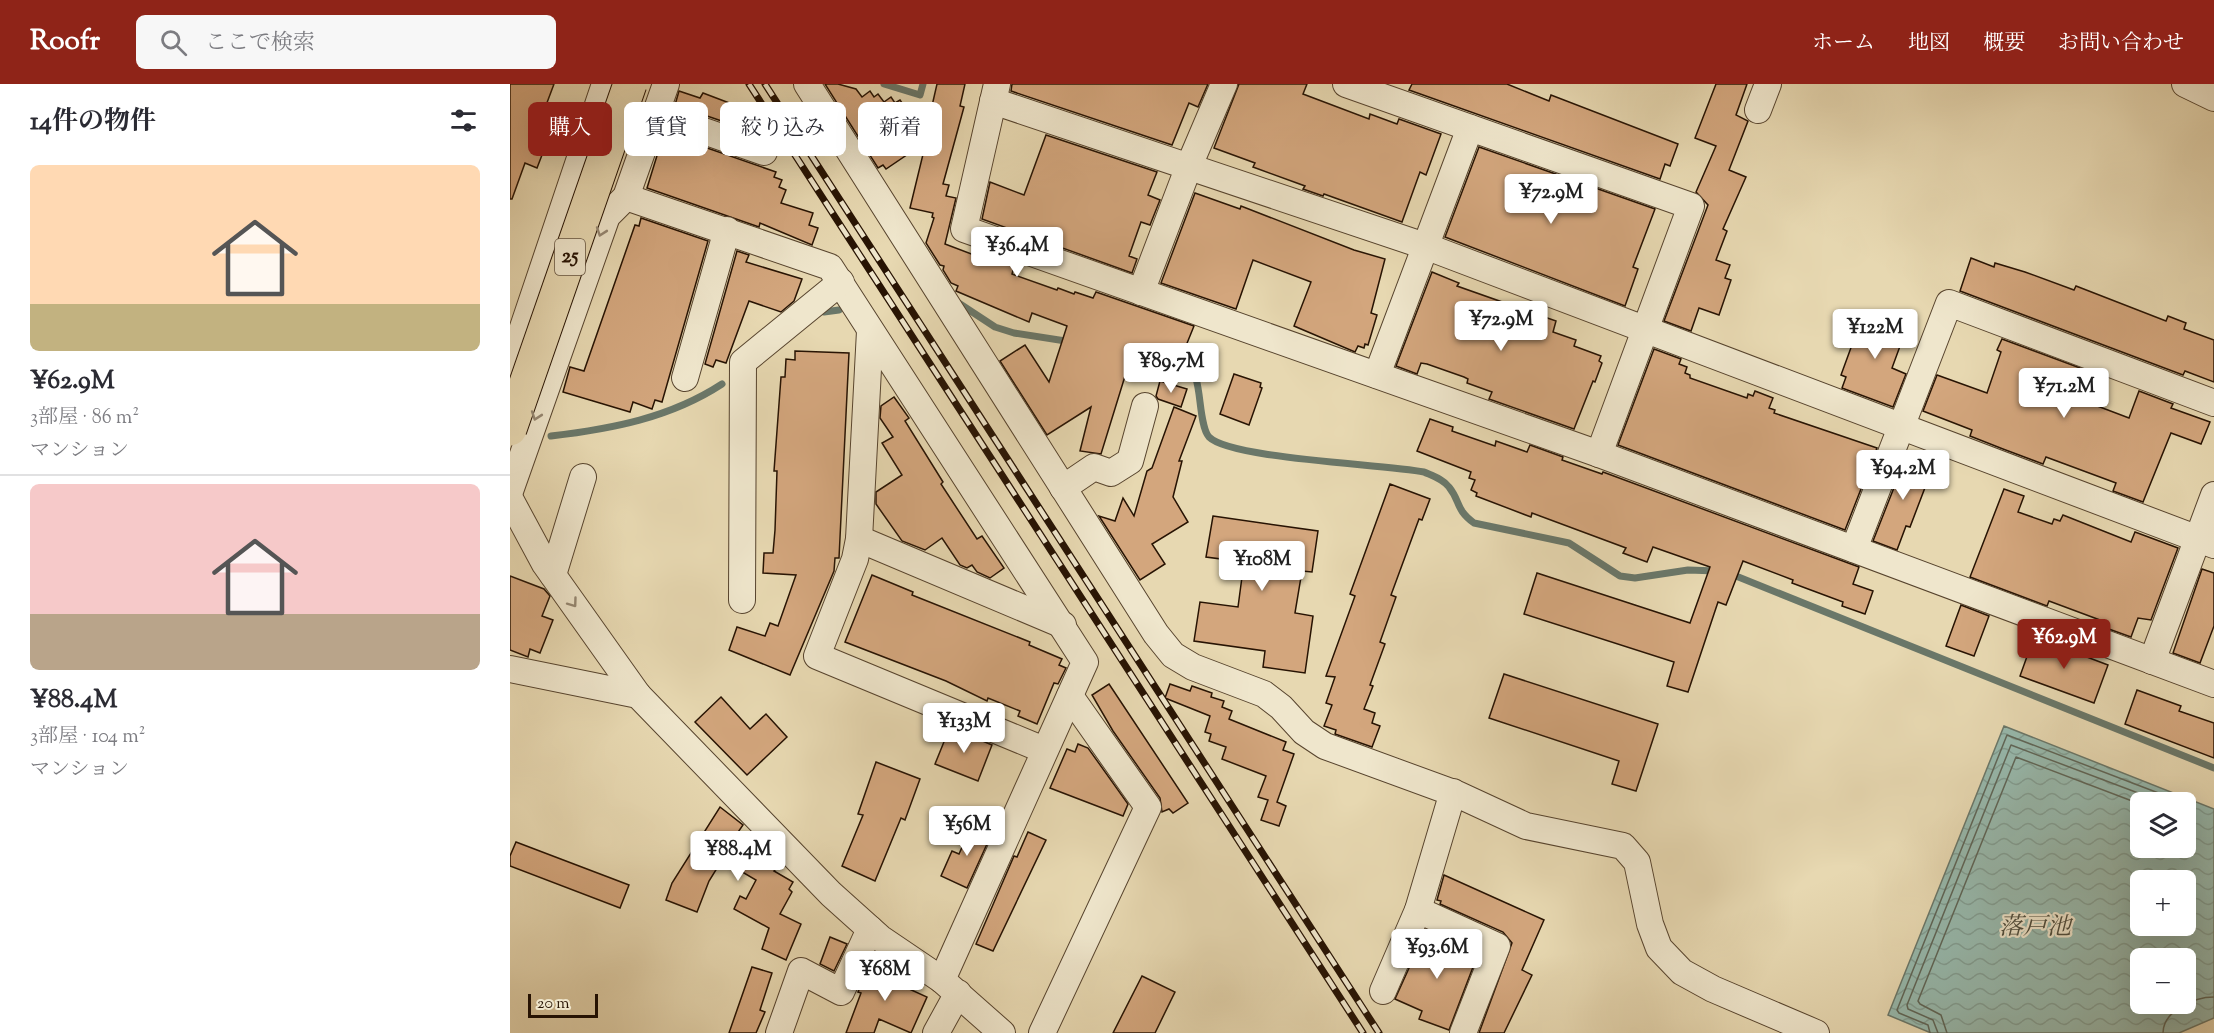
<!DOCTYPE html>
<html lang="ja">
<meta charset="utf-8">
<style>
:root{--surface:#fff;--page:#f7f7f7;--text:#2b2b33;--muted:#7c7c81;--line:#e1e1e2;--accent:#8f2418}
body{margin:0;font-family:"Sorts Mill Goudy","Noto Serif JP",serif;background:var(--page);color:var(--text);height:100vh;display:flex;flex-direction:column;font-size:22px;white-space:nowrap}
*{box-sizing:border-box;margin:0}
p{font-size:20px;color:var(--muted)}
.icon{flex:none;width:33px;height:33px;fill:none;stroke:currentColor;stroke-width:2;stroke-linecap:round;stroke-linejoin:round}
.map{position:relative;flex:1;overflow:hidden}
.details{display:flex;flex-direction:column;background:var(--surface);width:510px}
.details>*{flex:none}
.guide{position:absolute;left:18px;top:18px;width:570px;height:54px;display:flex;gap:12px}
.fabs{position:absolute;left:1620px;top:708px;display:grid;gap:12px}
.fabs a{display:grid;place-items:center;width:66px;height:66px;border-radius:9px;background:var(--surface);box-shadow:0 6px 24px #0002;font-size:30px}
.scale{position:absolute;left:18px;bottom:15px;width:70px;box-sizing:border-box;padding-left:6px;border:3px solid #271303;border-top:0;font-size:16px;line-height:21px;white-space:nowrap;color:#271303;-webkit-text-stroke:4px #efe6cc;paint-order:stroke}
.price{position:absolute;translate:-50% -51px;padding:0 14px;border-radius:6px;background:#fff;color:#222;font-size:20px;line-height:39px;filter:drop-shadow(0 2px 3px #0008)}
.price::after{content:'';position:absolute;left:50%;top:36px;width:18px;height:14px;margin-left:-9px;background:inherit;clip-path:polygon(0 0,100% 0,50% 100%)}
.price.selected{background:var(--accent);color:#fff}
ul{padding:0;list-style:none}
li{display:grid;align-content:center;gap:12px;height:318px;padding:0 30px}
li+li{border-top:2px solid var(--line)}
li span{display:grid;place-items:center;height:186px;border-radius:9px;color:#555}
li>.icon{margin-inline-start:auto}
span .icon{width:108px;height:108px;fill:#fffc;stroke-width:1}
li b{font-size:26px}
h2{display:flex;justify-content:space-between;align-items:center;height:72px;padding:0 30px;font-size:26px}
.chip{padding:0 21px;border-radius:9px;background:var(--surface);box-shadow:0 6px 24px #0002;font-size:21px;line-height:54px}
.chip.selected{background:var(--accent);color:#fff}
header{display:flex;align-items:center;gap:36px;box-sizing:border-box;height:84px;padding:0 30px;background:var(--accent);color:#fff}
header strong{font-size:28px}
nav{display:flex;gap:33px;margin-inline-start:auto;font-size:21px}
.search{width:420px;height:54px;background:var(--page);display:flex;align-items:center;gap:15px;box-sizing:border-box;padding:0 21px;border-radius:9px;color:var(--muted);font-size:22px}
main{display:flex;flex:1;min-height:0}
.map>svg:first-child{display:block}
</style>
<header>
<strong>Roofr</strong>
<div class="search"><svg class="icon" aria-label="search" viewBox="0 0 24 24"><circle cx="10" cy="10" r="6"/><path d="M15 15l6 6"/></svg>ここで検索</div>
<nav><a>ホーム</a><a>地図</a><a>概要</a><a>お問い合わせ</a></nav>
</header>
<main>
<section class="details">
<h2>14件の物件<svg class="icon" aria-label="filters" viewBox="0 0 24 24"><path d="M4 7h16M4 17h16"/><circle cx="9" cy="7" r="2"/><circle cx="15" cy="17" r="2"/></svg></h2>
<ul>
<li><span style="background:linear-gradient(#ffd9b3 75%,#c2b280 0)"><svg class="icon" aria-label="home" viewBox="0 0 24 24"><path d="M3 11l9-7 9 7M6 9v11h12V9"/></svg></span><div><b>¥62.9M</b><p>3部屋 · 86 m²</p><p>マンション</p></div></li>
<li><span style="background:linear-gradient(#f6c9c9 70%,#b9a48a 0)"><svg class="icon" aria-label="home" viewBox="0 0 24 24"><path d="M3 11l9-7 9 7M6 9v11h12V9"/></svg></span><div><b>¥88.4M</b><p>3部屋 · 104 m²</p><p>マンション</p></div></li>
</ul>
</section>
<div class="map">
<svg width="1704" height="949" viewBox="0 0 1704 949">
<defs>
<pattern id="water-waves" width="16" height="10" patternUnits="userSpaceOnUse" patternTransform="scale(1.5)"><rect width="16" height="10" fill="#97b9ad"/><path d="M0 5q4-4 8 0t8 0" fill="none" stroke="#829e93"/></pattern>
</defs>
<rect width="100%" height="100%" fill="#e7d8b1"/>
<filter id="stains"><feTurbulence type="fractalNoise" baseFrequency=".00333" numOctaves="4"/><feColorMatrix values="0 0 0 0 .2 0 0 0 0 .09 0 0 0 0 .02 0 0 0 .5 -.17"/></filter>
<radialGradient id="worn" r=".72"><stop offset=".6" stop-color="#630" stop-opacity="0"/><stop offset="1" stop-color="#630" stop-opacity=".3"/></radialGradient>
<path fill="url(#water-waves)" stroke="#6a7769" stroke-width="1.5" fill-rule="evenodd" d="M 1494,642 L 1704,725 L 1704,934 L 1669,949 L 1421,949 L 1378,931 ZM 1630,718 L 1676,718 L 1676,764 L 1630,764 ZM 1630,796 L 1676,796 L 1676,842 L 1630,842 ZM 1630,874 L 1676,874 L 1676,920 L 1630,920 Z"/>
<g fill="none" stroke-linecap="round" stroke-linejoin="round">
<g stroke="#5f6658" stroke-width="1.5">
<polyline points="1420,949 1418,941 1389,929 1387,926 1497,651 1672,718"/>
<polyline points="1428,949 1423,936 1398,925 1397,921 1501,661 1652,718"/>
<polyline points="1437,949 1431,931 1410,920 1408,917 1506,673 1630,720"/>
<path d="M 1653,949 C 1653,927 1684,913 1704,913"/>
</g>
<g stroke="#6a7769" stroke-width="7">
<polyline points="374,0 410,11 413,0"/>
<polyline points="447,218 485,243 504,249 562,258"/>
<polyline points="314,228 329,226"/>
<path d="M 614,268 L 674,287 L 686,295 C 691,310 690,343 699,353 C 721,375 873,380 914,388 C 923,392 933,395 939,403 C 951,418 945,425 964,439 L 1059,459 L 1110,492 L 1125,494 L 1178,486 L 1207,487"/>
<path d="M 41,352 C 101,345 160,334 212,300"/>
<polyline points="1221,490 1704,684"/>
</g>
</g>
<g fill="#d3a67d" stroke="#271303" stroke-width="1.5">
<polygon points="0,0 44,0 29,40 42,45 27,84 15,79 2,115 0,115"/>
<polygon points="315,0 328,0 346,5 352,13 360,7 364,13 368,10 374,18 381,13 385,19 390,16 399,29 403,27 416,48 427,0 455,0 450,22 454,23 433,100 439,101 436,112 446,114 435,160 472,174 474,168 505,179 502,190 547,206 548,204 564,210 565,208 583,214 586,208 684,242 669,279 624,263 591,370 570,367 581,323 537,351 490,277 515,261 539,298 557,242 522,229 519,238 446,207 448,202 441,199 433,186 434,182 430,181 416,159 424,134 422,133 423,129 400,124 416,58 376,85 373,81 368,84"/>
<polygon points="502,0 698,0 688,23 679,19 662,61 501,7"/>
<polygon points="729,0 797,0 793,10 859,35 860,30 887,40 889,35 931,50 916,91 910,88 892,138 814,110 813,112 793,105 795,102 743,83 745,79 704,64"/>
<polygon points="902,0 997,0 1039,17 1041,11 1168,60 1160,82 1155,80 1150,95 899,6"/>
<polygon points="1206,0 1237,0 1226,31 1238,37 1219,86 1236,93 1213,145 1217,147 1206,176 1220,181 1215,194 1221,196 1209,231 1189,224 1181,247 1154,237 1198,121 1186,108 1206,62 1185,54"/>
<polygon points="169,7 190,14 193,9 222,20 221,23 227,25 225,30 234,35 232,44 165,21"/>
<polygon points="154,49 266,88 264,93 272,96 269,103 276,106 271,119 303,129 299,141 308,144 302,161 250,139 249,143 137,104"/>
<polygon points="536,51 647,88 638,111 650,116 640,141 631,138 619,172 627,175 622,189 472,135 480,98 514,111"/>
<polygon points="969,63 1145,125 1123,183 1128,185 1115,222 935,153"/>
<polygon points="685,109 730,125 731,122 844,166 875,175 861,229 867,231 858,261 855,260 854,264 848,262 845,268 784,242 801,198 743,176 726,225 651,199"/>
<polygon points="131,134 198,157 152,318 145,316 142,325 123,318 120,328 53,308 60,283 74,287 125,141 129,142"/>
<polygon points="227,167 239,171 236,178 292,195 284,217 271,228 239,217 216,279 206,276 203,283 195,280"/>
<polygon points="1461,174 1484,183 1485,179 1515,188 1564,206 1566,202 1656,237 1658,232 1676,239 1674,245 1704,256 1704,298 1675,287 1673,291 1450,207"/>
<polygon points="922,188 949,199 947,202 1046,237 1043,248 1066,256 1064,262 1091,272 1089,277 1092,279 1085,298 1083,297 1064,345 979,315 982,308 957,299 958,295 954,293 917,280 911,279 907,290 886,282"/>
<polygon points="1354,228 1397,243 1382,284 1396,290 1383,323 1332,304 1336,293 1331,291"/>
<polygon points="1492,255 1589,291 1582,320 1619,334 1629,307 1663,320 1661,324 1700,338 1691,360 1661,349 1633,418 1603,407 1606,399 1536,373 1533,380 1493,365 1460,352 1462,346 1413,327 1427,291 1477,309 1491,268 1487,266"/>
<polygon points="1144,265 1171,275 1169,280 1177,283 1175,289 1180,291 1180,294 1237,314 1238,310 1243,312 1245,307 1263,314 1259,324 1265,326 1264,329 1367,364 1335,446 1108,361"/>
<polygon points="285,267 339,269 329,474 325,474 324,487 280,591 219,566 227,543 255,552 260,539 268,542 286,491 253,489 254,469 263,469 265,446 267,387 264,387 271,293 275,293 276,275 285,276"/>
<polygon points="724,290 751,299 750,303 752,304 739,341 710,330"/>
<polygon points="650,297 677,305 671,323 648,315 646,312"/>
<polygon points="384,313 399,334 395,337 433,398 431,400 467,455 472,452 494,484 480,494 467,488 462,481 457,484 450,481 432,454 415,466 392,457 366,420 366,408 392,391 372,359 383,353 370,334 371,322"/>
<polygon points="664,323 686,332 669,377 672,377 663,413 678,438 642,460 655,480 630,496 589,432 605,437 613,414 624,432 637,387 642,384"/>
<polygon points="920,335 943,343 942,347 985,362 986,357 1017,368 1020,361 1053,373 1052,376 1092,390 1093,388 1349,483 1343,500 1363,507 1355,530 1332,522 1333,518 1282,499 1283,496 1233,477 1216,521 1208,518 1178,608 1157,602 1164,578 1014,530 1027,489 1180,539 1200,483 1143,463 1137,478 1113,469 1116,464 1022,429 1021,433 966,412 967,409 961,406 965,396 959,394 961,388 907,367"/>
<polygon points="1398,368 1421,376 1413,399 1416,401 1400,443 1396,442 1387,466 1363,457"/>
<polygon points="880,400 920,415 912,436 909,435 881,511 886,513 870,558 875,560 860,601 863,602 854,625 865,629 862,639 870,642 862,663 825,650 826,646 814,642 822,621 816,619 825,593 816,592 845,512 840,510"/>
<polygon points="1494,405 1514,412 1508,428 1542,440 1544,435 1550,437 1553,431 1621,458 1625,448 1668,464 1641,536 1628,534 1621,553 1596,544 1598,539 1539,517 1537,522 1460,493"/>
<polygon points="703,432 808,447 802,488 792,487 785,529 803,532 795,589 753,583 755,567 684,557 690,518 728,523 734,478 696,473"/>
<polygon points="1692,485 1704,489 1704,542 1690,579 1663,569"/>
<polygon points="362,491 403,508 402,511 520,558 519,561 552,575 549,581 556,584 548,600 544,599 527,640 508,632 510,627 478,614 477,617 436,597 335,558"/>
<polygon points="0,492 34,505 40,512 32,532 43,536 30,569 20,565 18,573 0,566"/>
<polygon points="1451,521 1479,532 1464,572 1436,562"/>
<polygon points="1524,553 1598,581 1584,619 1510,592"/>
<polygon points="994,590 1148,640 1126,707 1102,700 1109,677 979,634"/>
<polygon points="599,600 678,719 663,729 659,725 652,728 650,714 603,647 582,611"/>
<polygon points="660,600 680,607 682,602 702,609 701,613 714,617 712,623 722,627 719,635 776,658 773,666 784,670 767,718 776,722 769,742 751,736 758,716 748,713 756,692 712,675 716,663 699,657 701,650 695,648 700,632 655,614"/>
<polygon points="1627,606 1671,622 1669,627 1704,639 1704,674 1615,640"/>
<polygon points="211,613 240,645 256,630 277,653 237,691 185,638"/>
<polygon points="440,643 482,661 468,697 425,680"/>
<polygon points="568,660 578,664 618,720 613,732 540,704 557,665 565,668"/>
<polygon points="366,678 410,695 395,736 391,734 365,797 332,782 353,731 348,730"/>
<polygon points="210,723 233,741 224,754 269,781 264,787 283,798 279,805 282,808 270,830 291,840 276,876 252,865 259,844 224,825 230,812 236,815 246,796 212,776 199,797 187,828 156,816 162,799"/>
<polygon points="463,739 479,746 474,758 477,760 457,804 431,792 442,767 449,770"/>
<polygon points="518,748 536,756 483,867 466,860 504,772 507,773"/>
<polygon points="6,758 119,801 110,824 0,782 0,772"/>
<polygon points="934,791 1034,836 1012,886 1022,891 994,949 969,949 1002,859 993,848 930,820 931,817 927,816"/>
<polygon points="920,848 968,870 939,946 909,935 912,927 885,915 914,851 918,852"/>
<polygon points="320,853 337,860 324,887 310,880"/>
<polygon points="364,871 373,875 370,882 388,889 384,898 417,913 401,949 369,935 364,949 336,949 351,909 348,908"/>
<polygon points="242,883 262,889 250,926 255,928 246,949 219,949"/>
<polygon points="632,892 665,908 645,949 603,949"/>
</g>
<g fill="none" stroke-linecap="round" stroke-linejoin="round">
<g stroke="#57442e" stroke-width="28">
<g id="street">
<polyline points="297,0 646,550 663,571 683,583 754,610 771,623 794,648 815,662 949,711 1016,742 1113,762 1127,778 1140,840 1149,864 1172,888 1203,905 1306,949"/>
<polyline points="487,0 454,145 1089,370 1704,600"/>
<polyline points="836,0 1181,122 1089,370"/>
<polyline points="1675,0 1704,14"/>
<polyline points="483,17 915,162 1704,461"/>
<polyline points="1248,26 1258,0"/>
<polyline points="145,30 254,68"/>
<polyline points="116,113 320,183 575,578 432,896"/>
<polyline points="631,208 679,82 714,0"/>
<polyline points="360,247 349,455 345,475 307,572 534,666"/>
<polyline points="0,282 95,0"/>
<polyline points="867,291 960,44"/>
<polyline points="175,294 217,146"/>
<polyline points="553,404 584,383 601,389 620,377 635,322"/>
<polyline points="0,407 97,132 116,113 156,0"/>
<polyline points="0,415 35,480 128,611"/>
<polyline points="349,455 553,541"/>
<polyline points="1344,465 1439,219 1704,319"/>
<polyline points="43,491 73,393"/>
<polyline points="232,516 233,278 331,198"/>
<polyline points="1642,577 1704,411"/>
<polyline points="0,585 128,611 321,810 370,854 432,896 492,949"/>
<polyline points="908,826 987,862 953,949"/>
<polyline points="873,907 908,826 943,708"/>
<polyline points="269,949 291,887 331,908 360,845"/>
<polyline points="426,949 448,909"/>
<polyline points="532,949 638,723 560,612"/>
</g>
</g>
<use href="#street" stroke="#efe6cc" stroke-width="26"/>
<g stroke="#271303" stroke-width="7">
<g id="rail">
<polyline points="239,0 853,949"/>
<polyline points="255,0 869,949"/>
</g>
</g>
<use href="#rail" stroke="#efe6cc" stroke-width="4.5" stroke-dasharray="14" stroke-linecap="butt"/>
<g stroke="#271303" stroke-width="35" stroke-linecap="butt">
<polyline id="highway-bridge" points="0,345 120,0"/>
</g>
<use href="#highway-bridge" stroke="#e7d8b1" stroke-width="33"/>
</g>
<defs><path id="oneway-chevron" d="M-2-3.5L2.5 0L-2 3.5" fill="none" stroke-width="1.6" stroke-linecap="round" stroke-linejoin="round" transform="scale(1.5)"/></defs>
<g stroke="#958772">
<use href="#oneway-chevron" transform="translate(91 148) rotate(109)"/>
<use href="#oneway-chevron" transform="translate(26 332) rotate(109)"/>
<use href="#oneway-chevron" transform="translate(63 519) rotate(54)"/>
</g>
<g text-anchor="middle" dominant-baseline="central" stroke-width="4.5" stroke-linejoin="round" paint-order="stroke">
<rect fill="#efe6cc" stroke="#63523f" stroke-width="1.5" x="45" y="155" width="30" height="36" rx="4.5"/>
<g font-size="21" font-weight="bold" fill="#271303">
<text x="60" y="173">25</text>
</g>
<g font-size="24" font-style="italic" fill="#4e4d3e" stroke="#efe6cc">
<text x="1525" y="844">落戸池</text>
</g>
</g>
<rect width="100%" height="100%" filter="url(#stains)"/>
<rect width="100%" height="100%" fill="url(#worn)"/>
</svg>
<div class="fabs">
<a><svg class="icon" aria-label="layers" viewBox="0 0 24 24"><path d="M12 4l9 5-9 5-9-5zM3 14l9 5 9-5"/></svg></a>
<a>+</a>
<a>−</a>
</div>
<div class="scale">20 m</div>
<b class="price" style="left:1041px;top:141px">¥72.9M</b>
<b class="price" style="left:507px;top:194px">¥36.4M</b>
<b class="price" style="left:991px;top:268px">¥72.9M</b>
<b class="price" style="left:1365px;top:276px">¥122M</b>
<b class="price" style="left:661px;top:310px">¥89.7M</b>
<b class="price" style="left:1554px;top:335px">¥71.2M</b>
<b class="price" style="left:1393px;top:417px">¥94.2M</b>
<b class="price" style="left:752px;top:508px">¥108M</b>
<b class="price selected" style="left:1554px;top:586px">¥62.9M</b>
<b class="price" style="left:454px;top:670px">¥133M</b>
<b class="price" style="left:457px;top:773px">¥56M</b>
<b class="price" style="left:228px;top:798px">¥88.4M</b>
<b class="price" style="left:927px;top:896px">¥93.6M</b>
<b class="price" style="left:375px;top:918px">¥68M</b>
<div class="guide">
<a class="chip selected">購入</a>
<a class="chip">賃貸</a>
<a class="chip">絞り込み</a>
<a class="chip">新着</a>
</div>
</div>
</main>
